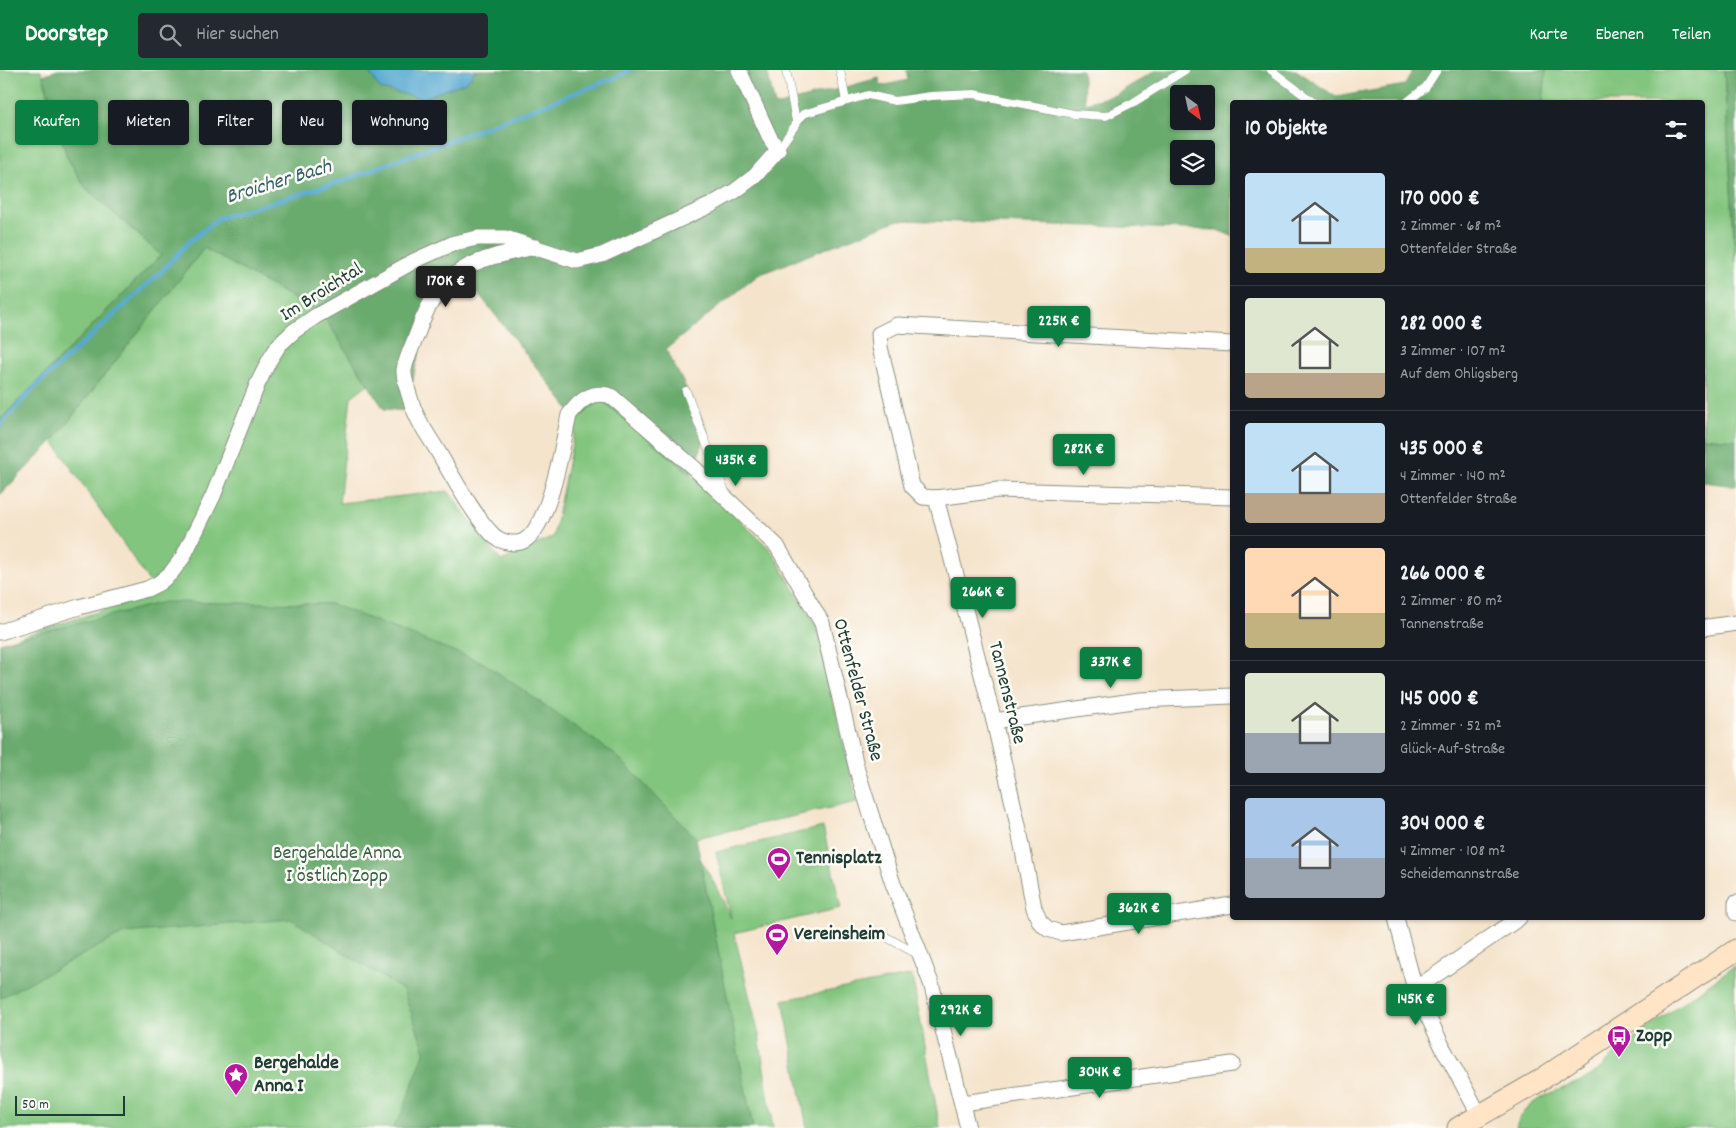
<!DOCTYPE html>
<html lang="de">
<meta charset="utf-8">
<style>
:root{--surface:#171b24;--page:#242831;--text:#f1f3f6;--muted:#9ea1a6;--line:#363941;--accent:#0b8043}
body{margin:0;font-family:Dekko,sans-serif;background:var(--page);color:var(--text);height:100vh;display:flex;flex-direction:column;font-size:19px;white-space:nowrap}
*{box-sizing:border-box;margin:0}
p{font-size:16px;color:var(--muted)}
.icon{flex:none;width:28px;height:28px;fill:none;stroke:currentColor;stroke-width:2;stroke-linecap:round;stroke-linejoin:round}
.map{position:relative;flex:1;overflow:hidden}
.drawer{position:absolute;left:1230px;top:30px;width:475px;height:820px;display:flex;flex-direction:column;background:var(--surface);border-radius:5px;box-shadow:0 1px 4px #0004}
.drawer>*{flex:none}
.hud{position:absolute;left:15px;top:30px;width:475px;height:45px;display:flex;gap:10px}
.needle{width:32px;rotate:147deg}
.buttons{position:absolute;left:1170px;top:15px;display:grid;gap:10px}
.buttons a{display:grid;place-items:center;width:45px;height:45px;border-radius:5px;background:var(--surface);box-shadow:0 1px 4px #0004;font-size:25px}
.scale{position:absolute;left:15px;bottom:12px;width:110px;box-sizing:border-box;padding-left:5px;border:2px solid #1f3d34;border-top:0;font-size:14px;line-height:18px;white-space:nowrap;color:#1f3d34;-webkit-text-stroke:4px #fdfcf7;paint-order:stroke}
.price{position:absolute;translate:-50% -42px;padding:0 11px;border-radius:5px;background:var(--accent);color:#fff;font-size:16px;line-height:32px;filter:drop-shadow(0 1px 2px #0008)}
.price::after{content:'';position:absolute;left:50%;top:30px;width:15px;height:11px;margin-left:-8px;background:inherit;clip-path:polygon(0 0,100% 0,50% 100%)}
.price.current{background:#222;color:#fff}
ul{padding:0;list-style:none}
li{display:flex;align-items:center;gap:15px;height:125px;padding:0 15px}
li+li{border-top:1px solid var(--line)}
li span{display:grid;place-items:center;flex:none;width:140px;height:100px;border-radius:5px;color:#555}
li>.icon{margin-inline-start:auto}
span .icon{width:60px;height:60px;fill:#fffc;stroke-width:1}
li b{font-size:21px}
h2{display:flex;justify-content:space-between;align-items:center;height:60px;padding:0 15px;font-size:21px}
.chip{padding:0 18px;border-radius:5px;background:var(--surface);box-shadow:0 1px 4px #0004;font-size:18px;line-height:45px}
.chip.current{background:var(--accent);color:#fff}
header{display:flex;align-items:center;gap:30px;box-sizing:border-box;height:70px;padding:0 25px;background:var(--accent);color:#fff}
header strong{font-size:24px}
nav{display:flex;gap:28px;margin-inline-start:auto;font-size:18px}
.search{width:350px;height:45px;background:var(--page);display:flex;align-items:center;gap:12px;box-sizing:border-box;padding:0 18px;border-radius:5px;color:var(--muted);font-size:19px}
.map>svg:first-child{display:block}
</style>
<header>
<strong>Doorstep</strong>
<div class="search"><svg class="icon" aria-label="search" viewBox="0 0 24 24"><circle cx="10" cy="10" r="6"/><path d="M15 15l6 6"/></svg>Hier suchen</div>
<nav><a>Karte</a><a>Ebenen</a><a>Teilen</a></nav>
</header>
<div class="map">
<svg width="1736" height="1058" viewBox="0 0 1736 1058">
<rect width="100%" height="100%" fill="#fdfcf7"/>
<filter id="ink" filterUnits="userSpaceOnUse"><feTurbulence type="fractalNoise" baseFrequency=".02" numOctaves="2"/><feDisplacementMap in="SourceGraphic" scale="10" xChannelSelector="R" yChannelSelector="G"/><feConvolveMatrix kernelMatrix="1 2 1 2 8 2 1 2 1" color-interpolation-filters="sRGB"/></filter>
<filter id="wash" filterUnits="userSpaceOnUse"><feTurbulence type="fractalNoise" baseFrequency=".0096" numOctaves="4" result="noise"/><feDisplacementMap in="SourceGraphic" scale="20" xChannelSelector="R" yChannelSelector="G"/><feGaussianBlur stdDeviation="1.12" result="paint"/><feColorMatrix in="noise" values="0 0 0 0 0 0 0 0 0 0 0 0 0 0 0 0 0 1.4 0 .05"/><feComposite in="paint" operator="in"/></filter>
<g filter="url(#wash)">
<rect width="100%" height="100%" fill="#f5e4cc"/>
<g fill="#82c57e" stroke="#508159">
<polygon points="0,0 41,0 67,87 85,117 161,185 0,350"/>
<polygon points="1546,0 1724,0 1736,200 1736,370 1703,367 1702,32 1543,32"/>
<path d="M 204,178 L 323,245 L 368,314 L 351,327 L 339,433 L 448,421 L 501,491 L 553,467 L 577,349 L 601,330 L 691,404 L 771,480 L 816,556 L 857,732 L 696,768 L 667,738 C 693,774 713,808 731,848 L 716,782 L 823,757 L 841,838 L 734,863 L 759,965 L 773,1058 L 0,1058 L 0,573 L 157,523 L 53,371 Z"/>
<path d="M 1734,896 L 1736,1058 L 1516,1058 C 1523,1027 1561,1021 1585,1009 C 1604,999 1611,986 1626,975 C 1661,948 1698,922 1734,896 Z"/>
<polygon points="912,905 940,1058 807,1058 783,930"/>
</g>
<g fill="#69aa6d" stroke="#447450" fill-rule="evenodd">
<path d="M 58,0 L 368,0 L 380,19 L 466,12 L 476,0 L 767,0 L 775,36 L 879,8 L 881,16 L 908,10 L 906,0 L 1082,0 L 1085,33 L 1115,25 L 1157,0 L 1296,0 L 1336,27 L 1405,15 L 1413,0 L 1546,0 L 1543,32 L 1232,32 L 1232,166 L 1217,160 L 898,150 L 758,205 L 666,279 L 708,361 L 691,404 L 602,330 L 577,349 L 471,214 L 426,250 L 406,341 L 384,339 L 323,245 L 204,178 L 53,371 L 0,425 L 0,350 L 161,185 L 85,117 L 67,87 L 43,5 ZM 1179,24 L 1206,24 L 1206,51 L 1179,51 ZM 1179,79 L 1206,79 L 1206,106 L 1179,106 Z"/>
<polygon points="1724,0 1736,0 1736,200"/>
<polygon points="1702,367 1736,370 1736,416 1703,412"/>
<polygon points="164,532 331,534 484,593 617,686 696,768 753,1058 392,1058 401,1046 425,981 403,920 291,849 124,863 0,928 0,573"/>
</g>
<polygon fill="#56a9d1" stroke="#3a7382" points="368,0 476,0 466,12 423,28 380,19"/>
<g fill="none" stroke-linecap="round" stroke-linejoin="round">
<polyline stroke="#56a9d1" stroke-width="4.5" points="0,355 34,318 161,202 190,171 219,148 340,112 617,7 631,0"/>
</g>
</g>
<g filter="url(#ink)">
<g fill="none" stroke-linecap="round" stroke-linejoin="round">
<g stroke="#8a9080" stroke-width="9">
<g id="lane">
<polyline points="786,0 796,51"/>
<polyline points="840,0 846,31"/>
<polyline points="1271,0 1313,32"/>
<polyline points="1407,32 1426,17 1437,0"/>
<polyline points="778,80 803,44 868,25 895,31 931,26 974,24 1074,44 1106,46 1134,32 1185,0"/>
<polyline points="686,321 725,422"/>
<polyline points="877,862 919,885"/>
</g>
</g>
<g stroke="#8a9080" stroke-width="17">
<g id="street">
<path d="M 536,177 C 472,190 440,197 417,264 C 413,275 406,288 404,300 C 403,307 412,336 416,344 C 421,356 430,368 437,380 C 452,405 473,445 493,465 C 499,471 512,475 521,472 C 549,463 563,372 569,345 C 580,330 592,320 611,326 L 694,398 L 777,476 L 822,553 L 857,700 L 892,811 L 931,913 L 968,1058"/>
<polyline points="1232,274 897,255 879,264 880,277 912,416 923,427 936,428 994,651 1018,755 1034,838 1040,852 1048,859 1061,863 1232,835"/>
<polyline points="936,428 998,420 1232,427"/>
<polyline points="1702,558 1736,553"/>
<polyline points="0,562 79,537 147,519 159,513 171,503 183,487 213,426 258,313 270,289 279,275 294,261 316,246 414,191 454,173 478,168 505,168 577,191 602,185 711,135 735,121 755,106 778,80 770,68 739,0"/>
<polyline points="994,651 1140,630 1232,626"/>
<polyline points="1736,833 1736,843"/>
<polyline points="1396,848 1415,919 1443,978 1480,1046"/>
<polyline points="1415,919 1519,848"/>
<polyline points="963,1033 1232,994"/>
</g>
</g>
<g stroke="#8a9080" stroke-width="23">
<polyline id="secondary" points="1458,1058 1539,1011 1736,880"/>
</g>
<use href="#lane" stroke="#fff" stroke-width="8"/>
<use href="#street" stroke="#fff" stroke-width="15"/>
<use href="#secondary" stroke="#ffe4c6" stroke-width="21"/>
</g>
</g>
<defs>
<g id="stadium-pin" transform="scale(1.25)"><path d="M0 17L-7.5 6A9.5 9.5 0 1 1 7.5 6Z" fill="#b5179e" stroke="#fdfcf7"/><path d="M0-5a6.5 5 0 1 0 0 10a6.5 5 0 1 0 0-10ZM-3.5-1.8h7v3.6h-7Z" fill="#fff"/></g>
<g id="bus-pin" transform="scale(1.25)"><path d="M0 17L-7.5 6A9.5 9.5 0 1 1 7.5 6Z" fill="#b5179e" stroke="#fdfcf7"/><path d="M-5-6H5V4H4V6H2V4H-2V6H-4V4H-5ZM-3.5-4V0h7V-4ZM-3.5 1.2v1.5H-2V1.2ZM2 1.2v1.5H3.5V1.2Z" fill="#fff"/></g>
<g id="sight-pin" transform="scale(1.25)"><path d="M0 17L-7.5 6A9.5 9.5 0 1 1 7.5 6Z" fill="#b5179e" stroke="#fdfcf7"/><path d="M0-6L1.8-2.2L6-1.7L2.9 1.2L3.7 5.4L0 3.3L-3.7 5.4L-2.9 1.2L-6-1.7L-1.8-2.2Z" fill="#fff"/></g>
</defs>
<g fill-rule="evenodd">
<use href="#stadium-pin" x="779" y="789"/>
<use href="#stadium-pin" x="777" y="865"/>
<use href="#bus-pin" x="1619" y="967"/>
<use href="#sight-pin" x="236" y="1005"/>
</g>
<g text-anchor="middle" dominant-baseline="central" stroke-width="5" stroke-linejoin="round" paint-order="stroke">
<g font-size="20" fill="#1f3d34" stroke="#fdfcf7">
<text transform="translate(322 223) rotate(-32)">Im Broichtal</text>
<text transform="translate(857 620) rotate(75)">Ottenfelder Straße</text>
<text transform="translate(1006 623) rotate(76)">Tannenstraße</text>
</g>
<g font-size="20" fill="#385f46" stroke="#fdfcf7">
<text x="337" y="784">Bergehalde Anna<tspan x="337" dy="23">I östlich Zopp</tspan></text>
</g>
<g font-size="20" font-weight="bold" fill="#1f3d34" stroke="#fdfcf7" text-anchor="start">
<text x="796" y="789">Tennisplatz</text>
<text x="794" y="865">Vereinsheim</text>
<text x="1636" y="967">Zopp</text>
<text x="254" y="994">Bergehalde<tspan x="254" dy="23">Anna I</tspan></text>
</g>
<g font-size="21" font-style="italic" fill="#32636b" stroke="#fdfcf7">
<text transform="translate(279 113) rotate(-17)">Broicher Bach</text>
</g>
</g>
</svg>
<div class="buttons">
<a><svg class="needle" viewBox="-14 -14 28 28"><path d="M0-13l5 13h-10z" fill="#e53935"/><path d="M0 13l5-13h-10z" fill="#9ea1a6"/></svg></a>
<a><svg class="icon" aria-label="layers" viewBox="0 0 24 24"><path d="M12 4l9 5-9 5-9-5zM3 14l9 5 9-5"/></svg></a>
</div>
<div class="scale">50 m</div>
<b class="price current" style="left:446px;top:238px">170K €</b>
<b class="price" style="left:1059px;top:278px">225K €</b>
<b class="price" style="left:1084px;top:406px">282K €</b>
<b class="price" style="left:736px;top:417px">435K €</b>
<b class="price" style="left:983px;top:549px">266K €</b>
<b class="price" style="left:1111px;top:619px">337K €</b>
<b class="price" style="left:1139px;top:865px">362K €</b>
<b class="price" style="left:1416px;top:956px">145K €</b>
<b class="price" style="left:961px;top:967px">292K €</b>
<b class="price" style="left:1100px;top:1029px">304K €</b>
<div class="hud">
<a class="chip current">Kaufen</a>
<a class="chip">Mieten</a>
<a class="chip">Filter</a>
<a class="chip">Neu</a>
<a class="chip">Wohnung</a>
</div>
<section class="drawer">
<h2>10 Objekte<svg class="icon" aria-label="filters" viewBox="0 0 24 24"><path d="M4 7h16M4 17h16"/><circle cx="9" cy="7" r="2"/><circle cx="15" cy="17" r="2"/></svg></h2>
<ul>
<li><span style="background:linear-gradient(#bfe0f5 75%,#c2b280 0)"><svg class="icon" aria-label="home" viewBox="0 0 24 24"><path d="M3 11l9-7 9 7M6 9v11h12V9"/></svg></span><div><b>170 000 €</b><p>2 Zimmer · 68 m²</p><p>Ottenfelder Straße</p></div></li>
<li><span style="background:linear-gradient(#dfe7d0 75%,#b9a48a 0)"><svg class="icon" aria-label="home" viewBox="0 0 24 24"><path d="M3 11l9-7 9 7M6 9v11h12V9"/></svg></span><div><b>282 000 €</b><p>3 Zimmer · 107 m²</p><p>Auf dem Ohligsberg</p></div></li>
<li><span style="background:linear-gradient(#bfe0f5 70%,#b9a48a 0)"><svg class="icon" aria-label="home" viewBox="0 0 24 24"><path d="M3 11l9-7 9 7M6 9v11h12V9"/></svg></span><div><b>435 000 €</b><p>4 Zimmer · 140 m²</p><p>Ottenfelder Straße</p></div></li>
<li><span style="background:linear-gradient(#ffd9b3 65%,#c2b280 0)"><svg class="icon" aria-label="home" viewBox="0 0 24 24"><path d="M3 11l9-7 9 7M6 9v11h12V9"/></svg></span><div><b>266 000 €</b><p>2 Zimmer · 80 m²</p><p>Tannenstraße</p></div></li>
<li><span style="background:linear-gradient(#dfe7d0 60%,#9aa5b1 0)"><svg class="icon" aria-label="home" viewBox="0 0 24 24"><path d="M3 11l9-7 9 7M6 9v11h12V9"/></svg></span><div><b>145 000 €</b><p>2 Zimmer · 52 m²</p><p>Glück-Auf-Straße</p></div></li>
<li><span style="background:linear-gradient(#a9c7e8 60%,#9aa5b1 0)"><svg class="icon" aria-label="home" viewBox="0 0 24 24"><path d="M3 11l9-7 9 7M6 9v11h12V9"/></svg></span><div><b>304 000 €</b><p>4 Zimmer · 108 m²</p><p>Scheidemannstraße</p></div></li>
</ul>
</section>
</div>
